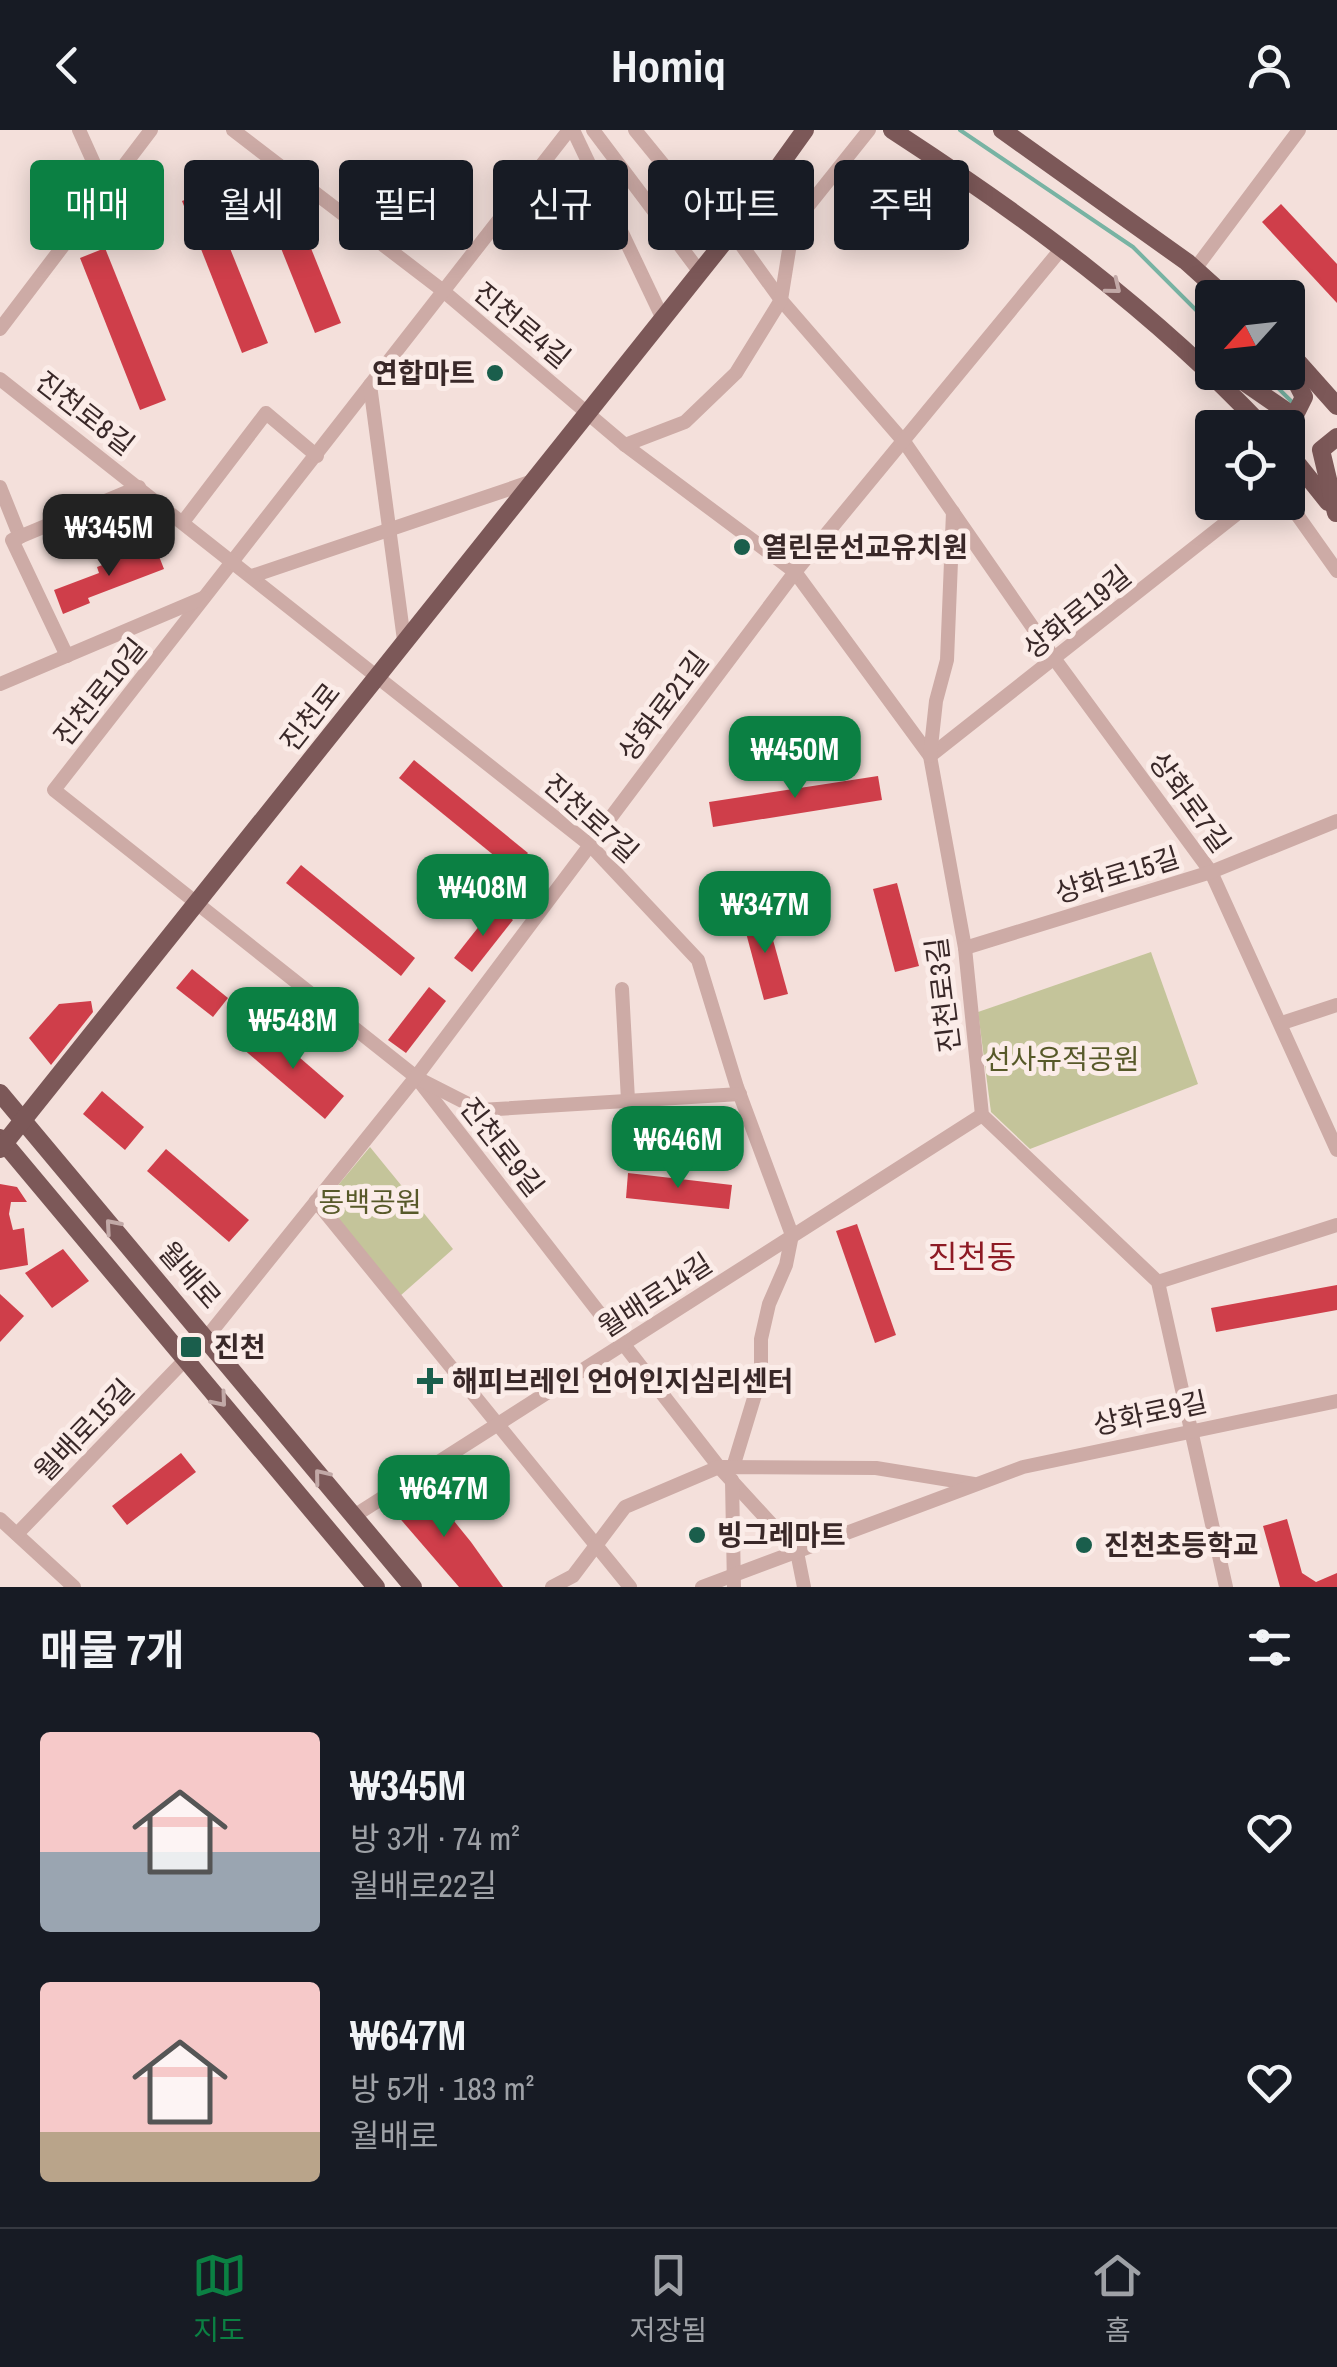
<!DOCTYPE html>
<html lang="ko">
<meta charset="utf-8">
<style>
:root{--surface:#171b24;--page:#20242c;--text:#f1f3f6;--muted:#9ea1a6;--line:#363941;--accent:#0b8043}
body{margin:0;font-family:"Archivo Narrow","Noto Sans KR",sans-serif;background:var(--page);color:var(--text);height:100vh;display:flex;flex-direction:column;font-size:38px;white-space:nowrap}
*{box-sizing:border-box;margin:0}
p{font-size:32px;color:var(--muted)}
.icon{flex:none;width:55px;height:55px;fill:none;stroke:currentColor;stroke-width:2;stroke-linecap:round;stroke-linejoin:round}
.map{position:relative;height:1457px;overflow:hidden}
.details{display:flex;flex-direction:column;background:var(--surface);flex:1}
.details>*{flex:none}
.hud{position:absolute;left:30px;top:30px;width:1278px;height:90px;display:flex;gap:20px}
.needle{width:65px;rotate:243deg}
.buttons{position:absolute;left:1195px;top:150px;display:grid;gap:20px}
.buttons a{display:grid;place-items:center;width:110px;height:110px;border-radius:10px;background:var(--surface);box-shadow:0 5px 25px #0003;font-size:50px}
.price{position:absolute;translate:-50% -85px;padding:0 22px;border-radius:20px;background:var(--accent);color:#fff;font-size:32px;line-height:65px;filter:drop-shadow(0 2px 5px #0008)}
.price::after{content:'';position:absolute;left:50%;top:60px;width:30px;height:22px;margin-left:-15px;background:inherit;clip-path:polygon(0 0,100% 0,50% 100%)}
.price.current{background:#222;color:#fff}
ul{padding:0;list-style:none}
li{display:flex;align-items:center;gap:30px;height:250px;padding:0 40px}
li span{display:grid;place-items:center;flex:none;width:280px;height:200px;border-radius:10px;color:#555}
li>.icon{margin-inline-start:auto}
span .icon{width:120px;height:120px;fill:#fffc;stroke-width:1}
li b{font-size:42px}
h2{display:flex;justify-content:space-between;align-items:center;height:120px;padding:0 40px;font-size:42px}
.chip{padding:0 35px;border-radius:10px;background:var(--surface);box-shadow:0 5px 25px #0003;font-size:35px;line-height:90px}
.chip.current{background:var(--accent);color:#fff}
header{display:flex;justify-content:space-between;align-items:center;height:130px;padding:0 40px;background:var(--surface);font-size:45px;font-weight:700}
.tab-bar{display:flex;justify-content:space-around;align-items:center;height:140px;border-top:2px solid var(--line);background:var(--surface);font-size:28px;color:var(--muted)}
.tab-bar a{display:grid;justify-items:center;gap:5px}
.tab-bar .current{color:var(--accent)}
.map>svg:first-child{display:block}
</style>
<header><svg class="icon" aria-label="back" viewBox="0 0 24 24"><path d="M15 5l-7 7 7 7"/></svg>Homiq<svg class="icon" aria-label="person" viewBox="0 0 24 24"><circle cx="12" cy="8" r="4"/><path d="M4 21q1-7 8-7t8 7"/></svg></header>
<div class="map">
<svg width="1337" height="1457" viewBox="0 0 1337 1457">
<rect width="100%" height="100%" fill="#f4e0db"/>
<g fill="#c4c49a">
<polygon points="1151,822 1198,954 1030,1019 991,982 978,882"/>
<polygon points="370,1017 453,1119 400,1166 324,1072"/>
</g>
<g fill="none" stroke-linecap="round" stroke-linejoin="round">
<g stroke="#78b3a3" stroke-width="4">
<polyline points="960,0 1133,117 1212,196"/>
<polyline points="1262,242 1291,271"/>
</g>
</g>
<g fill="#cf3e4a">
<polygon points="207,61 268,213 242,223 182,71"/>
<polygon points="288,61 341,193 315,203 262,71"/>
<polygon points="1281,74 1337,134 1337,173 1262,92"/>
<polygon points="105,118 166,270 140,280 80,128"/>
<polygon points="155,416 164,439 88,468 90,473 63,484 54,460 99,443 97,437"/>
<polygon points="414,630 528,723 513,741 399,648"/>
<polygon points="878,646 882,670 713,697 709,672"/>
<polygon points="301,735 415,828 401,846 286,753"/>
<polygon points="897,753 919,836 895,842 873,759"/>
<polygon points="495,776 513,790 472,842 454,828"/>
<polygon points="765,781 788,864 764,870 742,788"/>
<polygon points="192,839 228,868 213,887 176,858"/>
<polygon points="429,857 446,871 406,923 388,910"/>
<polygon points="91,871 93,882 51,935 29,908 59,874"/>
<polygon points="262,895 344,966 325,989 242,918"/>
<polygon points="102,961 144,997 125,1020 83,984"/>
<polygon points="166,1019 249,1090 229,1112 147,1041"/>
<polygon points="628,1043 732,1055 729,1079 626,1068"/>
<polygon points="0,1054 17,1057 27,1072 11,1072 9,1084 13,1100 24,1098 28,1135 0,1140"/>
<polygon points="857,1094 896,1205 875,1213 836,1101"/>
<polygon points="63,1119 89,1151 52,1178 25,1143"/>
<polygon points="1337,1155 1337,1180 1216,1202 1211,1178"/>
<polygon points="0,1164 24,1186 0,1212"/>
<polygon points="181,1323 196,1342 127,1395 112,1376"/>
<polygon points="424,1354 471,1412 503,1457 459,1457 390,1377"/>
<polygon points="1287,1389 1302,1443 1316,1452 1337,1443 1337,1457 1280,1457 1263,1396"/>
</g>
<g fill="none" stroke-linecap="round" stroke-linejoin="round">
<g stroke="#cdaba6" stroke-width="14">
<polyline points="79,0 106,60"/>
<polyline points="233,0 442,160 625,315 795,442 930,626 965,818 982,985 1158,1152 1226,1457"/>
<polyline points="569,0 54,660 416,947 719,1337 797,1422 804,1457"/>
<polyline points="573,0 662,187"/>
<polyline points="593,0 699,141"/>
<polyline points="635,0 724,109"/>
<polyline points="732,102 781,170 905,313 1056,531 1211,742 1337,1020"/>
<polyline points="1195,139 1299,0"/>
<polyline points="0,199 151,0"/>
<polyline points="0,249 590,715 698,830 737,957 792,1105 786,1135 769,1174 761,1209 761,1245 734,1334"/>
<polyline points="370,255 404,510"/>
<polyline points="625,315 685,292 736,243 781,170 793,95 869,0"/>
<polyline points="0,357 20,407"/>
<polyline points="1288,372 1337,441"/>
<polyline points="183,392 266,283 317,326"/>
<polyline points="252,446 533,351"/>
<polyline points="67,526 12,410 139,357"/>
<polyline points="0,554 203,468"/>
<polyline points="930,626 1252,372"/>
<polyline points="930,626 936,571 947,530 953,382"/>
<polyline points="965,818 1211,742 1337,691"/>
<polyline points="622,859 628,970"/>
<polyline points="1282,893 1337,875"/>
<polyline points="421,950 480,980 740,964"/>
<polyline points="316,1071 630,1457"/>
<polyline points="1158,1152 1337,1095"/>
<polyline points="732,1350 734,1457"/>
<polyline points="354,1386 982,985"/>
<polyline points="0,1389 74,1457"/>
<polyline points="17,1404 207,1207 416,947 795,442 1062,118"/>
<polyline points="552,1457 573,1446 625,1377 719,1337 876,1338 974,1354"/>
<polyline points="702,1457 1023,1337 1337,1271"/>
</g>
<g stroke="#7c5858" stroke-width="18">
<path d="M 892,0 C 1026,87 1154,181 1264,298"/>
<polyline points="1002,0 1187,132 1227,168"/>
<polyline points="1288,221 1337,276"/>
<polyline points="1217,242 1234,245 1289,283 1297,281 1304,267 1288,236"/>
<polyline points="1288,322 1328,372"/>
<polyline points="1336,383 1321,320 1337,307"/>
<polyline points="0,963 413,1457"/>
<polyline points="0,1008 376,1457"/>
<polyline points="0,1019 732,102 805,0"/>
</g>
</g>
<defs><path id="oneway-chevron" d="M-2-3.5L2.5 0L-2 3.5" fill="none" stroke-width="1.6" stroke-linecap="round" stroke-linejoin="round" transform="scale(2.5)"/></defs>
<g stroke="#c2a9a7">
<use href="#oneway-chevron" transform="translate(1114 157) rotate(39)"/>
<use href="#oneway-chevron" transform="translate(112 1096) rotate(-131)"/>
<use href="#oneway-chevron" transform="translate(220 1270) rotate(50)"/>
<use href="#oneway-chevron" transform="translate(321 1346) rotate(-129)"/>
</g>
<g fill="#1a5e4c" stroke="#fbece8" stroke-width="4">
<circle cx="495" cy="243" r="10"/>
<circle cx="742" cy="417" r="10"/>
<rect x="179" y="1205" width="24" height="24" rx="5"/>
<path d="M425 1236h10v10h10v10h-10v10h-10v-10h-10v-10h10z"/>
<circle cx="697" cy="1405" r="10"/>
<circle cx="1084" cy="1415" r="10"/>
</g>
<g text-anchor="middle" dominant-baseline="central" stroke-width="10" stroke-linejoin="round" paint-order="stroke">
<g font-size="28" fill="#392828" stroke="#fbece8">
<text transform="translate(522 195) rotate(40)">진천로4길</text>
<text transform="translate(85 283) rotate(38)">진천로8길</text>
<text transform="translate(1077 482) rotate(-39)">상화로19길</text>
<text transform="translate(100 562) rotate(-51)">진천로10길</text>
<text transform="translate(663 576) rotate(-53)">상화로21길</text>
<text transform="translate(310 587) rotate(-52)">진천로</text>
<text transform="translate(1190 672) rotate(54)">상화로7길</text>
<text transform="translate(591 688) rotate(42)">진천로7길</text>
<text transform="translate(1117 745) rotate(-17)">상화로15길</text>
<text transform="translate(943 865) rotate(-97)">진천로3길</text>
<text transform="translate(502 1017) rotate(52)">진천로9길</text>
<text transform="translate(190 1145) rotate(49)">월배로</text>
<text transform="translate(655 1165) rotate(-33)">월배로14길</text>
<text transform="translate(1150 1283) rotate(-12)">상화로9길</text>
<text transform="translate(84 1300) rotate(-46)">월배로15길</text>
</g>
<g font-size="28" font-weight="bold" fill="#392828" stroke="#fbece8" text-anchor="start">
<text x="475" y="243" text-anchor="end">연합마트</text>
<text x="762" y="417">열린문선교유치원</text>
<text x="214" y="1217">진천</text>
<text x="452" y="1251">해피브레인 언어인지심리센터</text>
<text x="717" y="1405">빙그레마트</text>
<text x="1104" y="1415">진천초등학교</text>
</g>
<g font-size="28" fill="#575929" stroke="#fbece8">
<text x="1062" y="929">선사유적공원</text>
<text x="370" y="1072">동백공원</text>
</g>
<g font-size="32" fill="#8e1a24" stroke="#fbece8">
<text x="972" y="1126">진천동</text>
</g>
</g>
</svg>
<div class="buttons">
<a><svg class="needle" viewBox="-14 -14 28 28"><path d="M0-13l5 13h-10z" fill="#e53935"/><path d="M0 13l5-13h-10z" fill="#9ea1a6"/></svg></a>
<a><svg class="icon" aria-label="locate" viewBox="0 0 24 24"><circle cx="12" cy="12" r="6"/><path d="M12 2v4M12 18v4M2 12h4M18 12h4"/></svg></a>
</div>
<b class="price current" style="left:109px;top:449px">₩345M</b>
<b class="price" style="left:795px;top:671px">₩450M</b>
<b class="price" style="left:483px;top:809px">₩408M</b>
<b class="price" style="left:765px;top:826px">₩347M</b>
<b class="price" style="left:293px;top:942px">₩548M</b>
<b class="price" style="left:678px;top:1061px">₩646M</b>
<b class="price" style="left:444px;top:1410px">₩647M</b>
<div class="hud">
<a class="chip current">매매</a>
<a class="chip">월세</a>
<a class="chip">필터</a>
<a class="chip">신규</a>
<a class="chip">아파트</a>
<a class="chip">주택</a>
</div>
</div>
<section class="details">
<h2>매물 7개<svg class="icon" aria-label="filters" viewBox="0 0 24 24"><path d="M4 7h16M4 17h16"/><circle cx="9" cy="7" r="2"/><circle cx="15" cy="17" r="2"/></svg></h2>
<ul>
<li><span style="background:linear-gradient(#f6c9c9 60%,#9aa5b1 0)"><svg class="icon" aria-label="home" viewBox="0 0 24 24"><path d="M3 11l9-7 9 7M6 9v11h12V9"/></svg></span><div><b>₩345M</b><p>방 3개 · 74 m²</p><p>월배로22길</p></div><svg class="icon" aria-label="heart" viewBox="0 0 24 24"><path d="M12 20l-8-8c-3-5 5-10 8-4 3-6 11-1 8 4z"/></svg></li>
<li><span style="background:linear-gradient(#f6c9c9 75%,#b9a48a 0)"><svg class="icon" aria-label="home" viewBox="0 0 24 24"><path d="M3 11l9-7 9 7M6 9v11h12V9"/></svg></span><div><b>₩647M</b><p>방 5개 · 183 m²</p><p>월배로</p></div><svg class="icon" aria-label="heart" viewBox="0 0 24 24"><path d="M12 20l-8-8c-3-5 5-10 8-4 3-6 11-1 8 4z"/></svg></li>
</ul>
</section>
<nav class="tab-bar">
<a class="current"><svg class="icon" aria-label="map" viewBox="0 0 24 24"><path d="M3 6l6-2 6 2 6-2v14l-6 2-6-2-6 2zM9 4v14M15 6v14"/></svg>지도</a>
<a><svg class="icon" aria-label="saved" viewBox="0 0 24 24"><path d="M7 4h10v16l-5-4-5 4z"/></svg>저장됨</a>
<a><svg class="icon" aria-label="home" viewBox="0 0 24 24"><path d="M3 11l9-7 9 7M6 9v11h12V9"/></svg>홈</a>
</nav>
